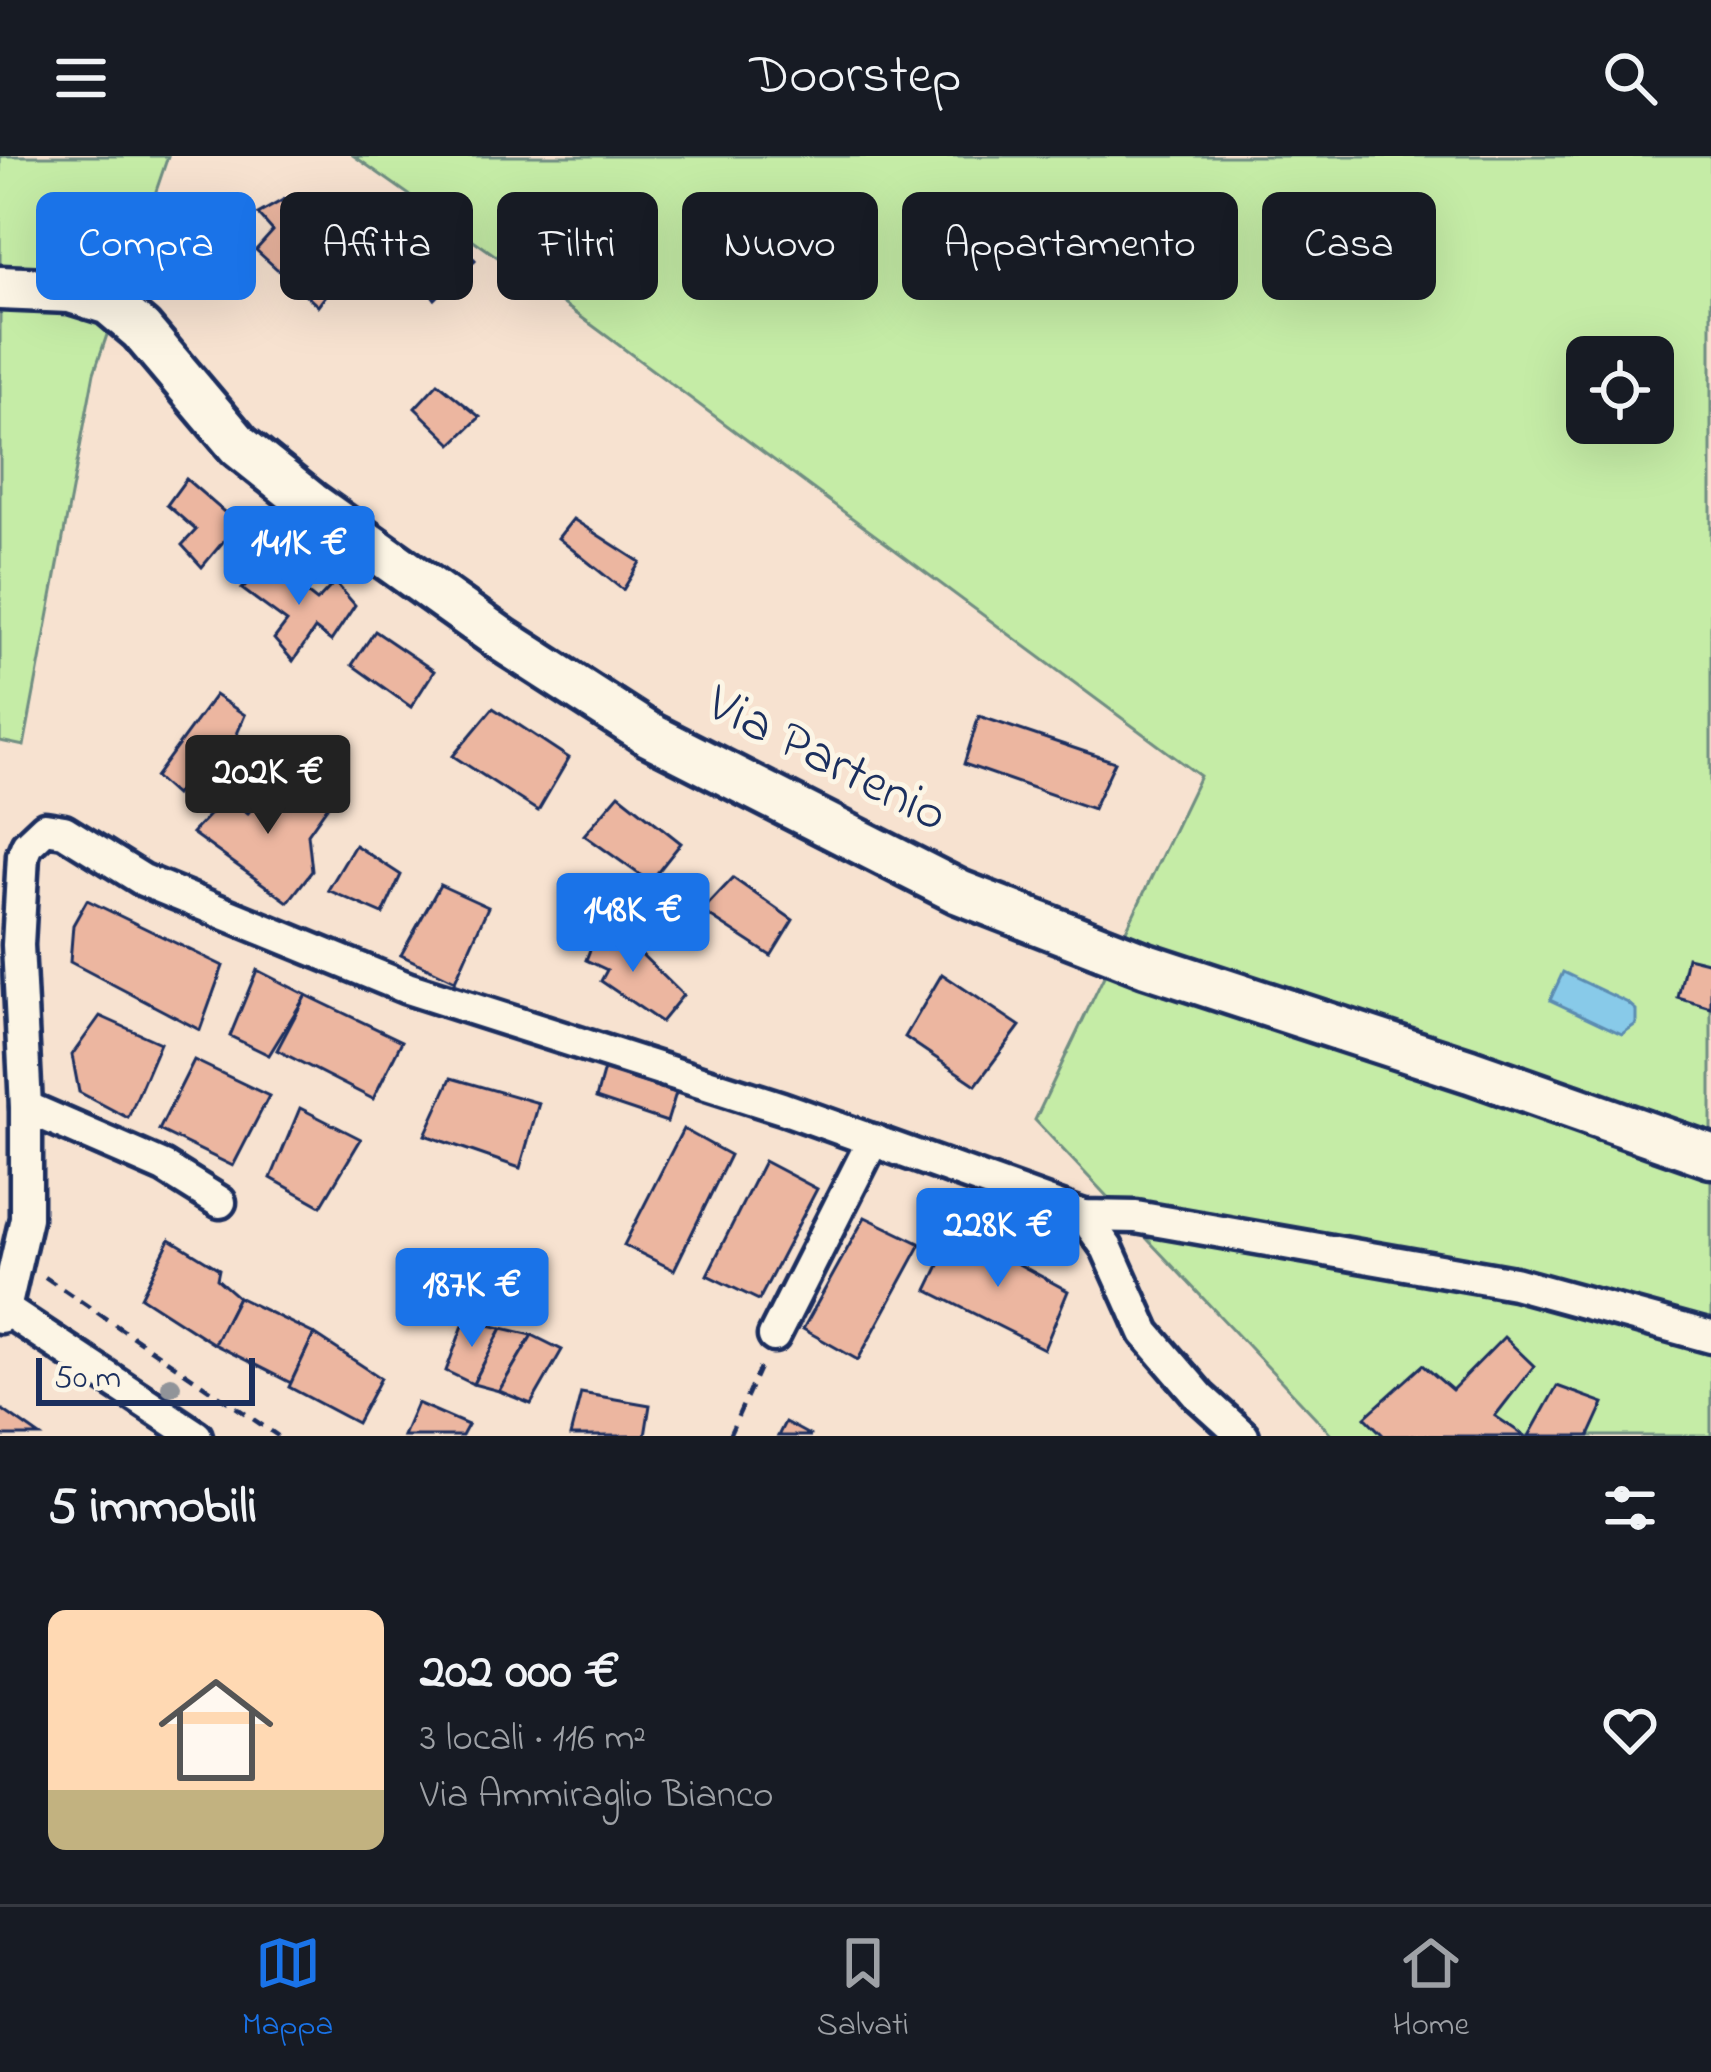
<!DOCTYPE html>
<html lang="it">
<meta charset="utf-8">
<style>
:root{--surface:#171b24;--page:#242831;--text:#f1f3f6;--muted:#9ea1a6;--line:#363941;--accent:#1a73e8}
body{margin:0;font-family:"Indie Flower",sans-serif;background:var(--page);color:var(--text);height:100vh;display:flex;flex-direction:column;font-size:45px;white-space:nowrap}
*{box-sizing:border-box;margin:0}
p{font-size:39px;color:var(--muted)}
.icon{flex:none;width:66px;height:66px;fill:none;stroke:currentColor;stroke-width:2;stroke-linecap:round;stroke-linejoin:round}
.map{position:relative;height:1280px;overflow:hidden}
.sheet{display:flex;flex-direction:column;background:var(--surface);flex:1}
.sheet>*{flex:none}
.banner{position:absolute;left:36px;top:36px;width:1641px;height:108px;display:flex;gap:24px}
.fabs{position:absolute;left:1566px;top:180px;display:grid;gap:24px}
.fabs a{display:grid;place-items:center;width:108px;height:108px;border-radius:18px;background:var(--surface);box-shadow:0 12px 48px #0002;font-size:60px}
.scale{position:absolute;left:36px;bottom:30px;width:219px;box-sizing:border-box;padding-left:12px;border:6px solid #1b2f5e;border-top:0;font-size:33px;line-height:42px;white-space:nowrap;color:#1b2f5e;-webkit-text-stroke:9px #fcf5e5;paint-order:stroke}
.price{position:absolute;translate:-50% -102px;padding:0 27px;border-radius:12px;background:var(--accent);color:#fff;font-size:39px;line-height:78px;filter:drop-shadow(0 3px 6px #0008)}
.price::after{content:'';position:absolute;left:50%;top:72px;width:36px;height:27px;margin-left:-18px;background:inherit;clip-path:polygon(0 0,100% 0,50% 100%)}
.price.current{background:#222;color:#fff}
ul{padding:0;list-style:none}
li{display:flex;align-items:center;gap:36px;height:300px;padding:0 48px}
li+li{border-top:3px solid var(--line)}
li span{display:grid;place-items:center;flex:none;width:336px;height:240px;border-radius:18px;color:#555}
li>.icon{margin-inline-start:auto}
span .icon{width:144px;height:144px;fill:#fffc;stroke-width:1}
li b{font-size:51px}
h2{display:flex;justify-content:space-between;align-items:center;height:144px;padding:0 48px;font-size:51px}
.pill{padding:0 42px;border-radius:18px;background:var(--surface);box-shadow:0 12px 48px #0002;font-size:42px;line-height:108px}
.pill.current{background:var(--accent);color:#fff}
header{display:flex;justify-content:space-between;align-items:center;height:156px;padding:0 48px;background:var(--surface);font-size:54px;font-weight:600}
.dock{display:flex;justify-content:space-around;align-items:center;height:168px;border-top:3px solid var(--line);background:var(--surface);font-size:33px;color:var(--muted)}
.dock a{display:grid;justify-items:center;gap:6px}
.dock .current{color:var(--accent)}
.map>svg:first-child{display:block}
</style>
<header><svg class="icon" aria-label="menu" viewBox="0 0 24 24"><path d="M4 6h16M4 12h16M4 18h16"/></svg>Doorstep<svg class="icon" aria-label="search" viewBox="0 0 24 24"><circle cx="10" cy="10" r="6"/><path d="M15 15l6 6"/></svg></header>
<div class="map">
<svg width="1711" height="1280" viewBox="0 0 1711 1280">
<rect width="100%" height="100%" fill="#f7e2d0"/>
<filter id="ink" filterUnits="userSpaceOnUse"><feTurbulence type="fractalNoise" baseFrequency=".00833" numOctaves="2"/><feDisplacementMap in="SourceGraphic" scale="24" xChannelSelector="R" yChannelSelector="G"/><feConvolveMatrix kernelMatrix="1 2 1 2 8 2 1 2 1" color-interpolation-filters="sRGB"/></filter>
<g filter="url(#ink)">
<g fill="#c5eca6" stroke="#708e82" stroke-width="3" fill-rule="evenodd">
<polygon points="0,0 168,0 94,217 24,590 0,585"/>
<path d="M 354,0 L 1711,0 L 1711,1280 L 1333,1280 L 1035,964 L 1200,620 L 550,138 ZM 1587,201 L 1653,201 L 1653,267 L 1587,267 Z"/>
</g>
<polygon fill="#88cae9" stroke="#5c8cb1" stroke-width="3" points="1563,816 1628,847 1636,854 1636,868 1622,878 1550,844"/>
<g fill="#ecb6a0" stroke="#1b2f5e" stroke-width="3">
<polygon points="285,43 348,110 318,150 256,94 273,75 258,58"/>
<polygon points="419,45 475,104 435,143 384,75"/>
<polygon points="438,227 480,261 452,288 415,252"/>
<polygon points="186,323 238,368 202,411 182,389 196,374 167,349"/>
<polygon points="573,363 640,406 623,434 558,382"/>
<polygon points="267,406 317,445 335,426 355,449 331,485 315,473 293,505 274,483 287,466 242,433"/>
<polygon points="375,475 434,515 411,551 352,509"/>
<polygon points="215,539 245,559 237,578 252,591 256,581 277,596 262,625 248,609 234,631 216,613 203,630 189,620 175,639 155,621"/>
<polygon points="493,552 569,602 538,655 453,600"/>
<polygon points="979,560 1115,606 1093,653 964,608"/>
<polygon points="313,622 332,644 308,678 312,715 288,746 192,677 225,642 248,657 264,638 293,648"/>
<polygon points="619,638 681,687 650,726 584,679"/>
<polygon points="355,689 401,719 383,758 328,734"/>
<polygon points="733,722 793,764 771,800 702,755"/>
<polygon points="440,729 488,751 455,825 401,799"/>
<polygon points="87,744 223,810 200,874 70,806 73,769"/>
<polygon points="598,773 630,787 683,839 661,866 601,825 607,814 586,804"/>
<polygon points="1687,801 1711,807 1711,852 1678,842"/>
<polygon points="257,814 306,839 269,899 230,880"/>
<polygon points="942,818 1020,870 976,929 905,881"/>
<polygon points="306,839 402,885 373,943 277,894"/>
<polygon points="100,860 160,887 128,962 79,936 72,899"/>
<polygon points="194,904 269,940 233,1010 159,974"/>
<polygon points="604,913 676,937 667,966 596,942"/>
<polygon points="451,922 539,947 520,1012 425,979"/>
<polygon points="300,952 361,983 321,1050 271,1022"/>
<polygon points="683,973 730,999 674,1114 624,1089"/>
<polygon points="764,1005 817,1033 759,1144 707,1119"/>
<polygon points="865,1061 921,1088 858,1204 803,1173"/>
<polygon points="956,1074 1068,1135 1044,1193 927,1134"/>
<polygon points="170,1083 219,1113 217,1123 238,1141 214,1188 141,1141"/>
<polygon points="238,1141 314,1178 291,1227 214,1188"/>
<polygon points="465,1164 502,1172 473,1228 446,1215"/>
<polygon points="502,1172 532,1179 499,1235 473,1228"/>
<polygon points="314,1178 381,1222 357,1267 289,1231"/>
<polygon points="532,1179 562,1194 531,1248 499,1235"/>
<polygon points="1504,1181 1534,1210 1495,1260 1525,1280 1384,1280 1365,1261 1423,1209 1452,1234"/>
<polygon points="1557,1230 1604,1247 1589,1280 1529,1280"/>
<polygon points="581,1237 650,1249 645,1280 570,1280"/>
<polygon points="417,1247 468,1269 462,1280 403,1280"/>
<polygon points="0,1252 40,1280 0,1280"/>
<polygon points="785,1266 811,1280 778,1280"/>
</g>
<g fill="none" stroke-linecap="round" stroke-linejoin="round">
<g stroke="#1b2f5e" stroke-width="39">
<g id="minor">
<polyline points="26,951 164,1011 220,1046"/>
<polyline points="1084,1060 1107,1092 1145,1177 1200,1241 1243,1280"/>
<polyline points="0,1150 196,1280"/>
<polyline points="0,1161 5,1153 26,1062 26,951 18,789 23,699 27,689 45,672 64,675 143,724 407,832 782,952 1084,1060 1136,1061 1514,1127 1711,1181"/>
<polyline points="774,1180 873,984"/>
</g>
</g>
<g stroke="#1b2f5e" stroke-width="51">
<polyline id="secondary" points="0,132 70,135 109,147 141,174 239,290 310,347 504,485 650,579 959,736 1146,809 1470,915 1711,1000"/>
</g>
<g stroke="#1b2f5e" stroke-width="4.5" stroke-dasharray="12 9" stroke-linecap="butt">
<polyline points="45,1121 278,1280"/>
<polyline points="729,1280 762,1207"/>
</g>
<use href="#minor" stroke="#fcf5e5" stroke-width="30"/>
<use href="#secondary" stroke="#fcf5e5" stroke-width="42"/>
</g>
<circle fill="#919499" cx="171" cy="1230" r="10"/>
</g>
<g text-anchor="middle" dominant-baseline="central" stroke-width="10" stroke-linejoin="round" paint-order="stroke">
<g font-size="54" fill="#1b2f5e" stroke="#fcf5e5">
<text transform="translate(826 605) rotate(27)">Via Partenio</text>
</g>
</g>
</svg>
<div class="fabs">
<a><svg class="icon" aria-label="locate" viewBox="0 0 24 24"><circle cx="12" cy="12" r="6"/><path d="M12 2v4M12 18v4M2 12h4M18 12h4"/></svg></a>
</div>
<div class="scale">50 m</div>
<b class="price" style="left:299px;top:452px">141K €</b>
<b class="price current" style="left:268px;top:681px">202K €</b>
<b class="price" style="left:633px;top:819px">148K €</b>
<b class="price" style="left:998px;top:1134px">228K €</b>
<b class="price" style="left:472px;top:1194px">187K €</b>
<div class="banner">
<a class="pill current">Compra</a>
<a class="pill">Affitta</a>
<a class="pill">Filtri</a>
<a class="pill">Nuovo</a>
<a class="pill">Appartamento</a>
<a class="pill">Casa</a>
</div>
</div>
<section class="sheet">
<h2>5 immobili<svg class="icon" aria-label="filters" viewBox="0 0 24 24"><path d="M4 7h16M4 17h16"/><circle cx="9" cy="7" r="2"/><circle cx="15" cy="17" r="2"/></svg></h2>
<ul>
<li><span style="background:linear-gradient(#ffd9b3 75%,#c2b280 0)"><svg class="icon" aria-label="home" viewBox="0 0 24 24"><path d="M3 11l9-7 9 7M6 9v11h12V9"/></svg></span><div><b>202 000 €</b><p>3 locali · 116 m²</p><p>Via Ammiraglio Bianco</p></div><svg class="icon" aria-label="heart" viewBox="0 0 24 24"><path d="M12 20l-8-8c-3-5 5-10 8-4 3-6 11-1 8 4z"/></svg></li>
</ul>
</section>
<nav class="dock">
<a class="current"><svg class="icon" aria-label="map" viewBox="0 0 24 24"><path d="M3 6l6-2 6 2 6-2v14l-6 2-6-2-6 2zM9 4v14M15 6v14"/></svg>Mappa</a>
<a><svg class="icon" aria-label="saved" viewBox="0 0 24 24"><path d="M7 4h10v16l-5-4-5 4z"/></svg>Salvati</a>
<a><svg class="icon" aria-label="home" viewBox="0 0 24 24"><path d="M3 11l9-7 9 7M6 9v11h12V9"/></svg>Home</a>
</nav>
